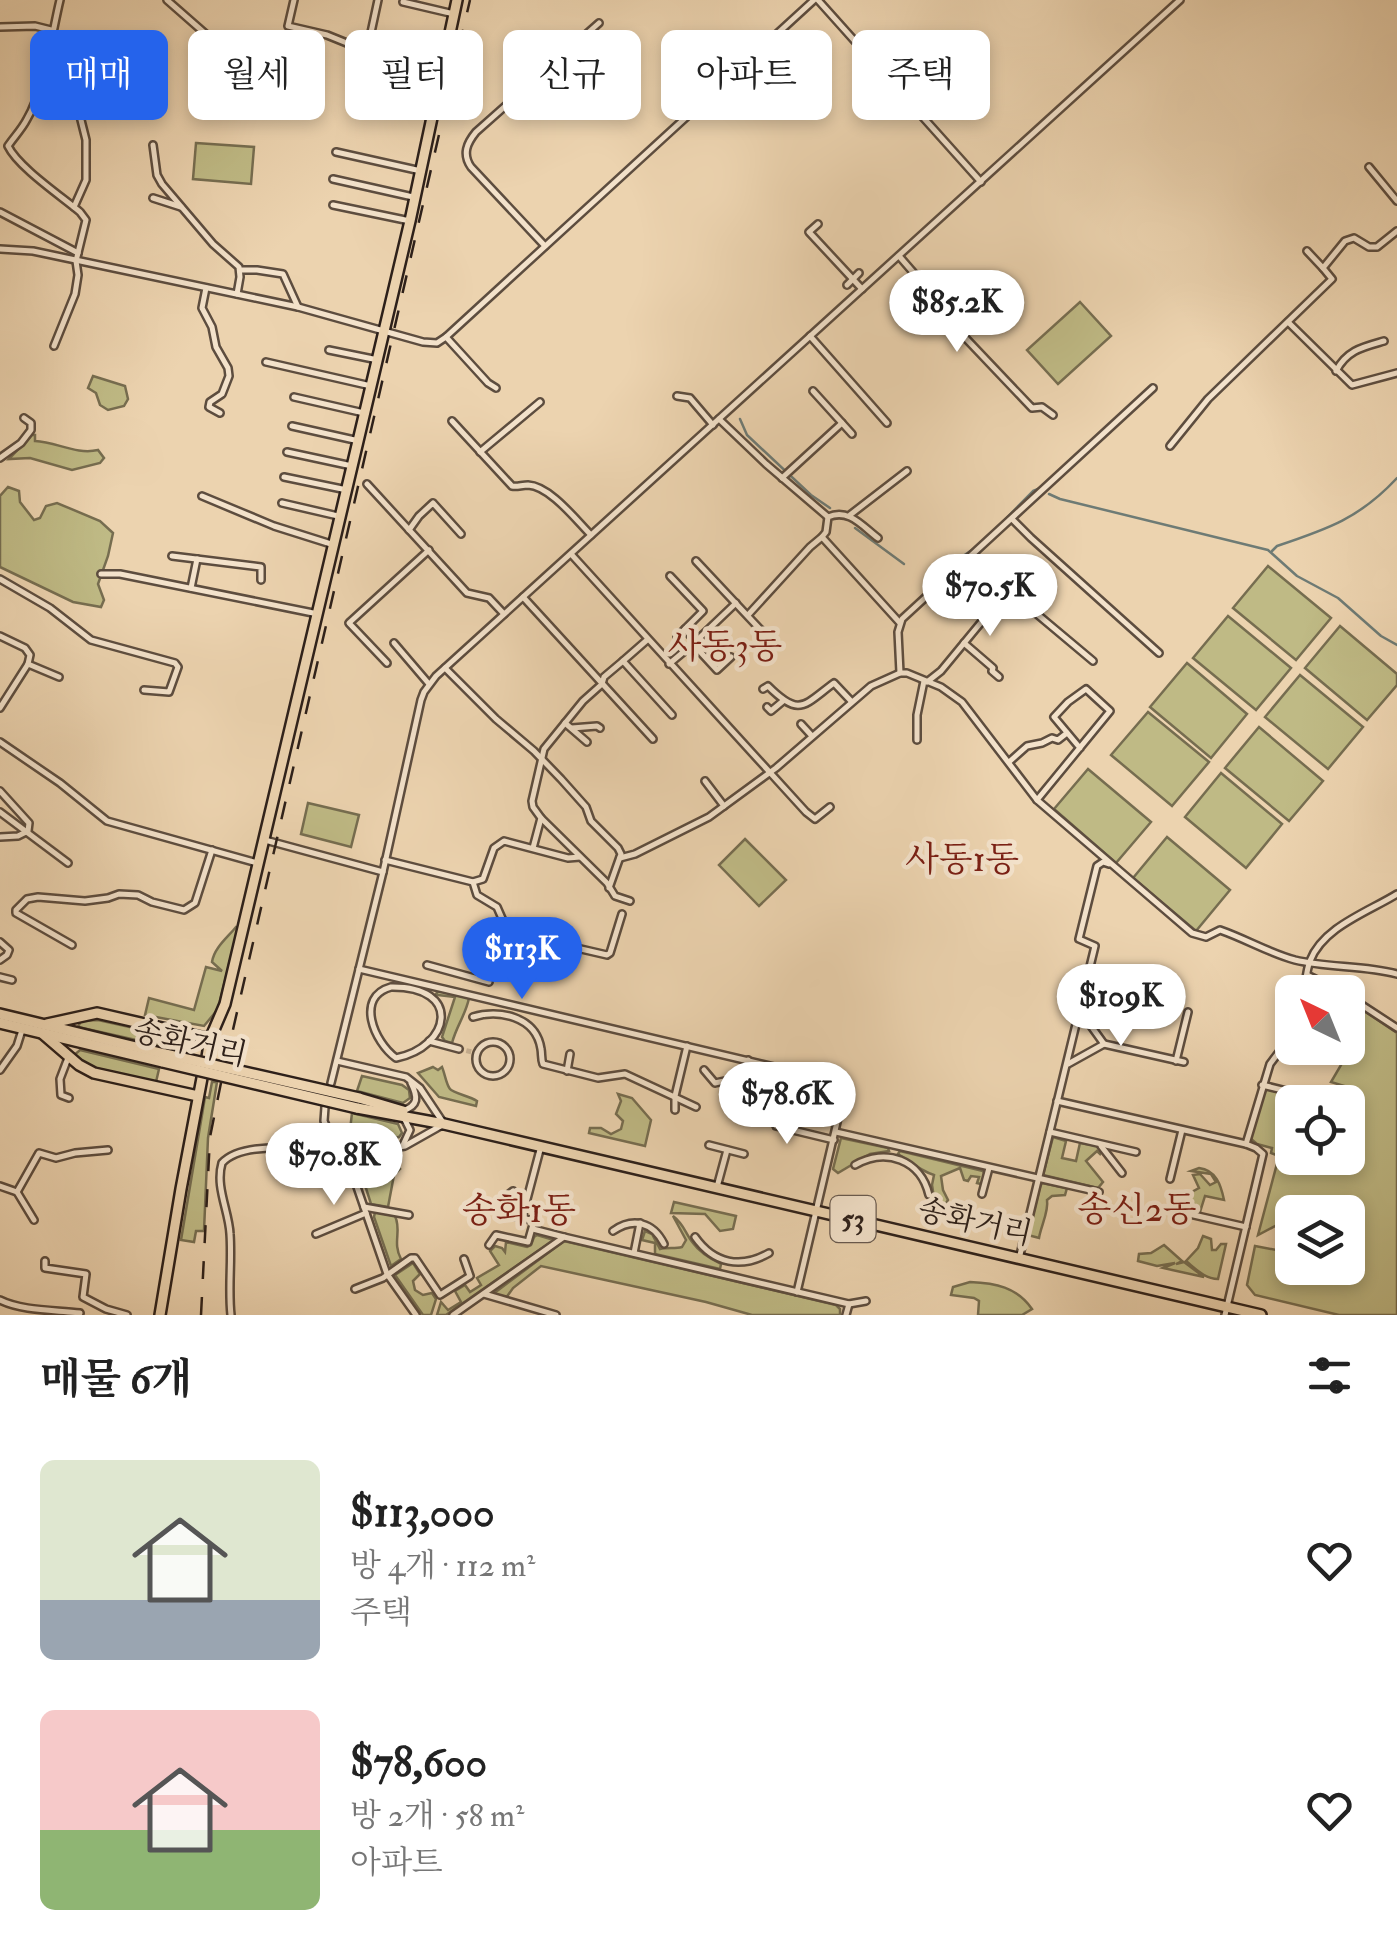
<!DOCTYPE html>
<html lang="ko">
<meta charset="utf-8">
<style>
:root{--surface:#fff;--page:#f2f2f2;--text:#222;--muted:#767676;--accent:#2563eb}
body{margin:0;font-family:"IM FELL Double Pica","Noto Serif KR",serif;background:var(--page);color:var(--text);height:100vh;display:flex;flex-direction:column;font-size:38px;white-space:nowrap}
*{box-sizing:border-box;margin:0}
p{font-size:32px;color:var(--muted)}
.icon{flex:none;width:55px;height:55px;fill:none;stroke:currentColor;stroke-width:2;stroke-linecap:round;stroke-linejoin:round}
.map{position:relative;height:1315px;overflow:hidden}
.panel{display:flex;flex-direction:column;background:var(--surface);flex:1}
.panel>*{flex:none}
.hud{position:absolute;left:30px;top:30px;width:1338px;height:90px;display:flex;gap:20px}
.needle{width:65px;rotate:317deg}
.buttons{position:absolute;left:1275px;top:975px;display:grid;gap:20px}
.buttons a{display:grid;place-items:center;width:90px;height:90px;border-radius:15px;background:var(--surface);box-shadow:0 5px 15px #0003;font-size:50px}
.price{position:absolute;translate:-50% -85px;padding:0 22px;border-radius:35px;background:#fff;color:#222;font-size:32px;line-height:65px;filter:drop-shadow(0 2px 5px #0008)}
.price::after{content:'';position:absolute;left:50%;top:60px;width:30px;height:22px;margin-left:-15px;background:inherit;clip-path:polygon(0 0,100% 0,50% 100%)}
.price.current{background:var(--accent);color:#fff}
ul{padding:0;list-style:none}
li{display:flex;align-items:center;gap:30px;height:250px;padding:0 40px}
li span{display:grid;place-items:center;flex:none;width:280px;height:200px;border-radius:15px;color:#555}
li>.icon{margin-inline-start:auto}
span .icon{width:120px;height:120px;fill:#fffc;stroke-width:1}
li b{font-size:42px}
h2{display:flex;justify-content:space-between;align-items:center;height:120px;padding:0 40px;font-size:42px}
.chip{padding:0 35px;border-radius:15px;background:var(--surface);box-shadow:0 5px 15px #0003;font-size:35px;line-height:90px}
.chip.current{background:var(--accent);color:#fff}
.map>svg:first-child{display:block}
</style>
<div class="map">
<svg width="1397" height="1315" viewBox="0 0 1397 1315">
<rect width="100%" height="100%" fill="#ecd3af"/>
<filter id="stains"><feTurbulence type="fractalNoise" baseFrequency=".002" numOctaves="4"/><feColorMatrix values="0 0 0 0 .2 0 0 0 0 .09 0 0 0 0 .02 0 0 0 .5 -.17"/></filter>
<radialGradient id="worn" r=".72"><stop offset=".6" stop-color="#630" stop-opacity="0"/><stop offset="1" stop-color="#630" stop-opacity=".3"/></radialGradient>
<g fill="#bfba85" stroke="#766d50" stroke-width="2.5">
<polygon points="196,143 254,147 251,184 193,179"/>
<polygon points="1080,302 1111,336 1058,384 1027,350"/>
<polygon points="93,376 125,386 128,399 124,406 108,410 100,405 96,393 88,388"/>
<path d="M 32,435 L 35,435 L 35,441 C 57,442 76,455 98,450 L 104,458 L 100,463 L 72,470 L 30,458 L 9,459 Z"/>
<polygon points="8,487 19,491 20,502 34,520 40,518 46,506 57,503 100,521 113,533 108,556 98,584 104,600 101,607 73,602 0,567 0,496"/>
<polygon points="1268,566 1331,618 1296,660 1233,608"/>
<polygon points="1228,616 1291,668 1256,710 1193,658"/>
<polygon points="1340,626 1397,674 1397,685 1367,720 1305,668"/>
<polygon points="1187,663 1247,714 1211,758 1150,707"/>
<polygon points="1300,675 1363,727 1328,769 1265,717"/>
<polygon points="1148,712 1209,762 1172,806 1111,755"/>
<polygon points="1259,727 1323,781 1289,821 1225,768"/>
<polygon points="1088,769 1151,822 1116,863 1054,809"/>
<polygon points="1221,773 1282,824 1246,868 1185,817"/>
<polygon points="308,803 359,815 351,847 301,834"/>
<polygon points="1167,837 1230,890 1196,931 1133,878"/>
<polygon points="745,839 786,880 759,906 719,865"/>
<path d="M 236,927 L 238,928 L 218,1009 L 204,1026 L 145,1015 L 149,998 L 194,1010 L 206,967 L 222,971 L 212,962 C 214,948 227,938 236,927 Z"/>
<path d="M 439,990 L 469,998 C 466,1014 456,1027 452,1043 L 445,1041 L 442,1037 L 455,997 L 438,995 L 436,994 Z"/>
<polygon points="1348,1000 1397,1033 1397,1315 1339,1315 1255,1295 1247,1285 1255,1246 1292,1253 1292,1268 1348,1268 1348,1212 1292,1212 1292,1227 1279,1224 1258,1235 1279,1156 1271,1153 1272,1148 1257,1144 1250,1138 1263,1091 1266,1089 1302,1098 1301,1102 1292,1102 1292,1158 1348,1158 1347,1102 1351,1088 1331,1082 1351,1048 1348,1045"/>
<polygon points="98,1020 166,1035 163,1046 78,1027 81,1021"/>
<polygon points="80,1050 159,1069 156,1082 95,1068 73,1056"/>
<path d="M 433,1067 L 438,1070 L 442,1067 C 445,1074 446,1084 450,1089 C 453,1093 469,1096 477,1101 L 476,1106 L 439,1097 L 418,1073 Z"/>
<polygon points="362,1076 402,1085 409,1090 410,1098 403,1103 357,1091"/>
<polygon points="212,1082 217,1082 208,1138 204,1231 196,1231 194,1242 181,1240 205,1097 209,1098"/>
<polygon points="618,1094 632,1098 651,1120 645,1146 589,1133 590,1128 601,1128 611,1134 621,1129 623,1121 616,1114 621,1101"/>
<polygon points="352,1113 398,1124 402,1133 399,1137 389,1139 352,1131 350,1130"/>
<polygon points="1053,1137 1066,1141 1062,1158 1076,1161 1080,1143 1098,1146 1101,1152 1100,1154 1097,1151 1086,1161 1103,1182 1098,1188 1043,1175"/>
<polygon points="841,1138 888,1148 889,1151 870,1154 838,1173 833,1169"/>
<path d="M 900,1151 L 983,1171 L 985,1175 L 981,1184 L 977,1183 L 979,1177 L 971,1176 L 968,1181 L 964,1180 L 960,1168 L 941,1176 L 943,1190 L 948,1200 L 945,1205 L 947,1207 L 931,1207 L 931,1199 L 934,1198 L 932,1185 L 934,1175 C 921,1171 910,1162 898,1154 Z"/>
<polygon points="363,1152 392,1159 400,1169 394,1175 388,1207 371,1204 356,1157 357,1154"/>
<path d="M 1199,1168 C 1216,1170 1221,1185 1224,1200 L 1205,1196 L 1200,1212 L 1192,1210 L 1193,1203 L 1186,1202 L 1184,1207 L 1179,1206 L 1177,1200 L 1199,1188 L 1193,1175 L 1200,1174 L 1210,1185 L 1216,1182 L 1211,1174 L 1191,1171 Z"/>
<path d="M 1042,1183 L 1067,1188 L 1065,1195 L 1052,1196 L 1047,1200 C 1049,1211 1041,1226 1039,1238 L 1028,1235 L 1040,1187 Z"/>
<polygon points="674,1202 736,1216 733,1229 720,1231 705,1214 671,1213"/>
<path d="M 375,1212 L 395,1216 C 402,1231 392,1242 401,1259 L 391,1266 L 374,1217 Z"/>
<path d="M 673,1216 C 684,1224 685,1233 693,1243 C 700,1253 711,1259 721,1264 L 720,1269 L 655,1254 L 655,1243 L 642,1240 L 645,1231 L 652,1234 L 660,1249 C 668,1247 675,1249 682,1247 L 686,1240 Z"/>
<polygon points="537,1235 554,1240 453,1310 446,1315 437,1315 441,1302 448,1310 461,1302 455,1291 465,1285 470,1292 481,1285 477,1278 499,1265 490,1251 495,1246 502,1248 505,1252 506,1242 527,1247 531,1245 534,1237"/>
<path d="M 1203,1236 L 1211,1239 L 1212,1250 L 1216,1250 L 1221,1244 L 1226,1244 L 1218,1279 C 1205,1279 1196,1269 1186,1261 L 1198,1248 Z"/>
<polygon points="564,1241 836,1305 840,1309 840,1315 752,1315 706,1302 541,1266 513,1288 506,1298 493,1294"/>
<polygon points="1164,1245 1182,1261 1176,1264 1184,1262 1204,1277 1163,1268 1175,1263 1157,1266 1138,1261 1139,1254 1151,1253"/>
<polygon points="413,1263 420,1274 413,1281 415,1290 423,1295 432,1293 436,1299 431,1315 423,1315 395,1275"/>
<path d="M 970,1282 C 995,1283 1017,1287 1032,1309 L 1022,1315 L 978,1315 L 979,1301 L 974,1298 L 951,1295 L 953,1287 Z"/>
</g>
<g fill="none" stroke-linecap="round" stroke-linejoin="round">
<g stroke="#6e7b75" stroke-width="2.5">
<polyline points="740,419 747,435 811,495 830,508"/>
<polyline points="1049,494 1060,499 1268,550 1297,576 1338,598 1381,636 1397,645"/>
<polyline points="855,528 904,564"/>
<polyline points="989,536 1033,491 1038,489"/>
<path d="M 1272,551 L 1277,546 C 1328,529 1360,518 1397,478"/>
<polyline points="963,556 975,548"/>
</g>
<polyline stroke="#c6af91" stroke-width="5" stroke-dasharray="5 2.5" stroke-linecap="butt" points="459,1049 472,1052"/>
<g stroke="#5d4d3f" stroke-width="10">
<g id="minor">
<path d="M 167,0 L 216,43 C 223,54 222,59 214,69"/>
<polyline points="294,0 288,26 327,35 369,52 429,118"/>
<polyline points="818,0 981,182"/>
<polyline points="403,2 454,14"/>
<polyline points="0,27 35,26 51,30"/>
<polyline points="367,51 378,0"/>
<path d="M 47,61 C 66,60 87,57 106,63 C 123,67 137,77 154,77"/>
<polyline points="153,145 157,175 162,184 213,244 239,267 240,277 237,294"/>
<polyline points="336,152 421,171"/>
<polyline points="1369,167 1397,201"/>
<polyline points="333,179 413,197"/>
<polyline points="153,198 181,207"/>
<polyline points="333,205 410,221"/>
<polyline points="74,207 86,180 86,140 80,116 83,105 89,101 97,101 118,106"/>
<polyline points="0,212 78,253"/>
<polyline points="818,224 809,232 862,289"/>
<path d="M 545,246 L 471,167 C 462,154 467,143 476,132 L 599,23"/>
<polyline points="0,249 33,251 298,307 423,342 437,343 446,337 814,0"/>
<polyline points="1307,251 1323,268"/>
<polyline points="899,256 925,286 931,299 956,328 1032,408 1042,407 1053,415"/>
<polyline points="240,270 257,270 283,274 298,307"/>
<polyline points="847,285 859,273"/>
<polyline points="206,288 202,308 212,327 216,347 228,368 229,376 222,394 210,402 209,407 220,413"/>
<polyline points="1288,322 1352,385 1397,373"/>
<polyline points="810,336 887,423"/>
<polyline points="446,337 488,383 496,388"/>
<path d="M 54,346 L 75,294 L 78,275 L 76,261 L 86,220 L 80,212 C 61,196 18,167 8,146 C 14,137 22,129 27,119 C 44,91 52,33 60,0"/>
<polyline points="329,350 378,360"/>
<polyline points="266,362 371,386"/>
<path d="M 1336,371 C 1347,350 1363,347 1384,341"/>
<polyline points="813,391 852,434"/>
<polyline points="677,396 690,398 713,425"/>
<polyline points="294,397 364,413"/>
<polyline points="719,419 766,464 828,517"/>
<path d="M 452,421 L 512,486 C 517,487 522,485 528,485 C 550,486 576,520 591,535"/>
<polyline points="292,426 359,441"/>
<polyline points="1170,446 1208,399 1332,279 1323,268 1345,241 1354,238 1369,247 1377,247 1397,231"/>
<polyline points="287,452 352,466"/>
<polyline points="480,452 540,402"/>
<polyline points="0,458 21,443 31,430 31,423 24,418"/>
<polyline points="284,477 347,490"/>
<polyline points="782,478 842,423"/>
<polyline points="367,484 467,593 489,598 504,614"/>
<polyline points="202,496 274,526 331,544"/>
<polyline points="282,503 338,516"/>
<polyline points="850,515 907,471"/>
<polyline points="1012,519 1031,538 1159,653"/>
<polyline points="409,530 419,516 433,503 461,534"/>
<path d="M 878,538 C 862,526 849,508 828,517 L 826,532 L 822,537 L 900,623"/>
<polyline points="571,554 806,812 815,819 830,807"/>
<polyline points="172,556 261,567 261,580"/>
<polyline points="970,558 1093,661"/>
<polyline points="696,561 772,642"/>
<polyline points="101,574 120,574 318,614"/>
<polyline points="670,576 703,611 677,637"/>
<polyline points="0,579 50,608 91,640 175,663 178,667 169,692 144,690"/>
<polyline points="191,588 197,559"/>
<polyline points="523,597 653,739"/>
<polyline points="748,615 810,547 822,537"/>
<polyline points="685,629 693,639 693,644 736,603"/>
<polyline points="0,636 25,648 30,655 28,664 0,708"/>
<polyline points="394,643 429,684"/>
<polyline points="964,643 993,668 992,671 999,677"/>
<polyline points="623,661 647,640"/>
<polyline points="387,663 349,623 429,550"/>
<polyline points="28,664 59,677"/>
<polyline points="669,664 693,644 717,670 731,657"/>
<polyline points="445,668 496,719 534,751 561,779 586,807 591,821 618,848 621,854 609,888"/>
<polyline points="900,673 898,632 902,619 1153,388"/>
<polyline points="927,682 941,671 1026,568"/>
<path d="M 763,689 L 768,686 C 800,718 804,705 834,683 L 851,701"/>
<polyline points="767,707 771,711 783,701"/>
<polyline points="565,723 587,742"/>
<polyline points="801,724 812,736"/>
<polyline points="572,728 597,726 600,728"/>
<polyline points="917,740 917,715 924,681"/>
<polyline points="0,742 60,783 107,821 257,863"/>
<polyline points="1009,762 1027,746 1042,743 1052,738 1058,740 1067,733"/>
<polyline points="705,781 724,806"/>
<polyline points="0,791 29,823 28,831 18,836 0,837"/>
<polyline points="1037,800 1110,711 1086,689 1068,702 1054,717 1080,748"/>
<polyline points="0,812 68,863"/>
<polyline points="541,818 607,883 615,896 630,901"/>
<polyline points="265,840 383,872"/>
<polyline points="533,848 541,818 533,807 532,801 544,749 583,701 602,684 604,677 623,661 672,715"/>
<path d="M 620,858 L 635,854 L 709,817 L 776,768 L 871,686 L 900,673 L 907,673 L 941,687 L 962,702 L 1037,800 L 1192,933 L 1206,937 L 1220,930 C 1246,939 1269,953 1295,960 C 1328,968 1364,965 1397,974"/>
<polyline points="385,860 473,882 477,895 497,907 504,923 539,932 568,946 607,955 610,953 622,914"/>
<polyline points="473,882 483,879 494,848 504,841 568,858 580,857"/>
<polyline points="0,942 9,950 7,955 0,960"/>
<polyline points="72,945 16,913 16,910 27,899 38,897 85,901 108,898 119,894 138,895 152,902 184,910 195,903 212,850"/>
<polyline points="427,965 489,982"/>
<polyline points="359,969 846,1084 797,1292"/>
<polyline points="1307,975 1342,992"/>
<polyline points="0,977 12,980"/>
<path d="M 391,987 C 463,986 451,1047 396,1058 C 374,1042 355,997 391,987 Z"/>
<path d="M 1304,992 C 1306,982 1306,971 1310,961 C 1323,927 1368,912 1397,894"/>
<polyline points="1348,996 1397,1028"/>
<path d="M 473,1017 C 498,1009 536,1016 541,1049 C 542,1054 541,1059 543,1064 L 598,1078 L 625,1074 L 696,1107"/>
<polyline points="429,1041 459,1049"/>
<circle cx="493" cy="1059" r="17"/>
<polyline points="1104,1044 1184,1062"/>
<polyline points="68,1058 60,1079 61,1095 69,1098"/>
<polyline points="1176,1061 1188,1012"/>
<polyline points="1068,1064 1104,1044 1081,1012"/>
<polyline points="0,1070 17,1046 23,1027"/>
<path d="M 704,1070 L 715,1083 C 735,1078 746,1080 760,1095"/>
<polyline points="567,1071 570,1054"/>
<polyline points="743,1082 748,1060"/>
<polyline points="331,1083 383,872 421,700 424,692 436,676 1180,0"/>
<polyline points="1262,1085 1303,1095"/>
<polyline points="1057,1101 1246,1144 1256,1148 1263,1154 1225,1315"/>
<polyline points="325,1107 324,1121 328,1130 345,1139 388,1149 405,1146 444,1124 420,1088 406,1077 337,1061"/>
<polyline points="675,1110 675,1096 687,1046"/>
<path d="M 402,1111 C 419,1106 418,1097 411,1083"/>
<polyline points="774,1116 776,1126 834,1140"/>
<polyline points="836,1132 1099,1192"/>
<polyline points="1050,1132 1136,1152"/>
<polyline points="345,1139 346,1155 387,1274 416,1315"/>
<polyline points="1246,1144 1270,1064 1292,1035"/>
<polyline points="403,1145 410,1130 405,1120"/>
<polyline points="709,1145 744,1154"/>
<polyline points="1101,1146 1122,1173"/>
<polyline points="290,1147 291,1155 307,1183"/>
<path d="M 855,1165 C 886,1147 921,1160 929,1195"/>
<polyline points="1170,1179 1182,1130"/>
<polyline points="0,1186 17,1192 34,1220"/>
<polyline points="717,1187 727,1150"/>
<polyline points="513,1191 499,1202 498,1207 502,1214 522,1218"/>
<polyline points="17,1192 39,1153 56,1158 75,1153 108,1150"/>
<polyline points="982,1194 989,1168"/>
<polyline points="364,1207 409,1215"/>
<polyline points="1176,1211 1246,1227"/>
<polyline points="533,1229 564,1237"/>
<path d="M 613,1231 C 633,1217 653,1222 664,1244"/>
<polyline points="316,1234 366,1213"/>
<path d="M 695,1237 C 714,1264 741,1269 769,1253"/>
<polyline points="489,1245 496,1235 528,1242 534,1221 522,1218 541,1146"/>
<polyline points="634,1253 640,1223"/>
<polyline points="1019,1259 1095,946 1079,939 1097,866 1103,862 1109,864"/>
<polyline points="45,1261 45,1268 86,1274 83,1297 106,1309 127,1315"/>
<polyline points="355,1289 383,1278 411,1258 415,1258 440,1295 470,1276 464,1259"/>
<polyline points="484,1294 556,1315"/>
<path d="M 0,1300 C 22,1311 55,1310 80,1313"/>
<polyline points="849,1304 866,1301"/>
<path d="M 231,1315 C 228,1288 232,1262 230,1234 C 229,1211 215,1187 222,1163 C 244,1139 316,1149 346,1155"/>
<polyline points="453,1315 564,1237 849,1304 846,1315"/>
</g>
</g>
<g stroke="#2d201a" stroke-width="14">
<g id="major">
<polyline points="0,1014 165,1054"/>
<polyline points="0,1023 163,1062"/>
<polyline points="47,1024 97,1013 210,1039"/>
<polyline points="43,1034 79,1065 94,1073 198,1096"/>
<polyline points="207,1057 210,1039 225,1004 410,221 457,0"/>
<polyline points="359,1098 403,1111"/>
<polyline points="357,1108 444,1124 1261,1315"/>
<polyline points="160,1315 181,1189 202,1078"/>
</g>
</g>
<use href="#minor" stroke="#f3e2cb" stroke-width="5"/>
<use href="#major" stroke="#ecd3af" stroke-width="9"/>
<polyline stroke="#2d201a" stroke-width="2.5" stroke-dasharray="18 18" stroke-linecap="butt" points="201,1315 210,1137 223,1073 470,0"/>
<g stroke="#2d201a" stroke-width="14" stroke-linecap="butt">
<g id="major-bridge">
<polyline points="165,1054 359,1098"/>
<polyline points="163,1062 357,1108"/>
</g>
</g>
<use href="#major-bridge" stroke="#ecd3af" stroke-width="9"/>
</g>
<g text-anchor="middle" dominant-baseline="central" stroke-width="9" stroke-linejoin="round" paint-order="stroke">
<rect fill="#f3e2cb" stroke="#685a4f" stroke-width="2.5" x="830.5" y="1196" width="45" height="46" rx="8"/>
<g font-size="28" font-weight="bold" fill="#2d201a">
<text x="853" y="1219">53</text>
</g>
<g font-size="30" fill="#2d201a" stroke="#f3e2cb">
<text transform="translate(190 1043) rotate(13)">송화거리</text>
<text transform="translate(975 1222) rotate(13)">송화거리</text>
</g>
<g font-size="35" fill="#7a1f14" stroke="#f3e2cb">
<text x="725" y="647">사동3동</text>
<text x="962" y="860">사동1동</text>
<text x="1137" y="1210">송신2동</text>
<text x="519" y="1211">송화1동</text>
</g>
</g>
<rect width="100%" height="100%" filter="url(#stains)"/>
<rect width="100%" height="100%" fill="url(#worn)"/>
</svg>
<div class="buttons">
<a><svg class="needle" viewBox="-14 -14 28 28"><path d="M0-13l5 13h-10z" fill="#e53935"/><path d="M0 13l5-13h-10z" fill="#767676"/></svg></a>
<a><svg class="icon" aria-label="locate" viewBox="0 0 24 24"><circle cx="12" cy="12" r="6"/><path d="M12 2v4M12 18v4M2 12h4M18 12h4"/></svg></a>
<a><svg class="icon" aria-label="layers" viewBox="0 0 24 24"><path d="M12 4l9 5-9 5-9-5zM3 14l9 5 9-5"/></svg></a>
</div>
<b class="price" style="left:957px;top:355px">$85.2K</b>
<b class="price" style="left:990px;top:639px">$70.5K</b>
<b class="price current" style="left:522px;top:1002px">$113K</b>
<b class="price" style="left:1121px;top:1049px">$109K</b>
<b class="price" style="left:787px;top:1147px">$78.6K</b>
<b class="price" style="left:334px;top:1208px">$70.8K</b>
<div class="hud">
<a class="chip current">매매</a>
<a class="chip">월세</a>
<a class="chip">필터</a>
<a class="chip">신규</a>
<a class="chip">아파트</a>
<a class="chip">주택</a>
</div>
</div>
<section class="panel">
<h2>매물 6개<svg class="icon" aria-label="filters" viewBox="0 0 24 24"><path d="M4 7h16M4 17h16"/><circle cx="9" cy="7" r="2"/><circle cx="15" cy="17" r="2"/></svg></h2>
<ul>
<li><span style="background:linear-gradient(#dfe7d0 70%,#9aa5b1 0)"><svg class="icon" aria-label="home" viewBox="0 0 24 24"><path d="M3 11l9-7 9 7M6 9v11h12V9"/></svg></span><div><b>$113,000</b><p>방 4개 · 112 m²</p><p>주택</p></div><svg class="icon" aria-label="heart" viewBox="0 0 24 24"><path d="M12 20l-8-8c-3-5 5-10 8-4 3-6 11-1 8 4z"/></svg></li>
<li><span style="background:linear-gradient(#f6c9c9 60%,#8fb573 0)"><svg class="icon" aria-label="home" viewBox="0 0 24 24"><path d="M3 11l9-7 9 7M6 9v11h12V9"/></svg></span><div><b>$78,600</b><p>방 2개 · 58 m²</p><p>아파트</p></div><svg class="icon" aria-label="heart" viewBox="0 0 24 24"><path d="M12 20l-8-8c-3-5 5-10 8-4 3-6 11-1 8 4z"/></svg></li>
</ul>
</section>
